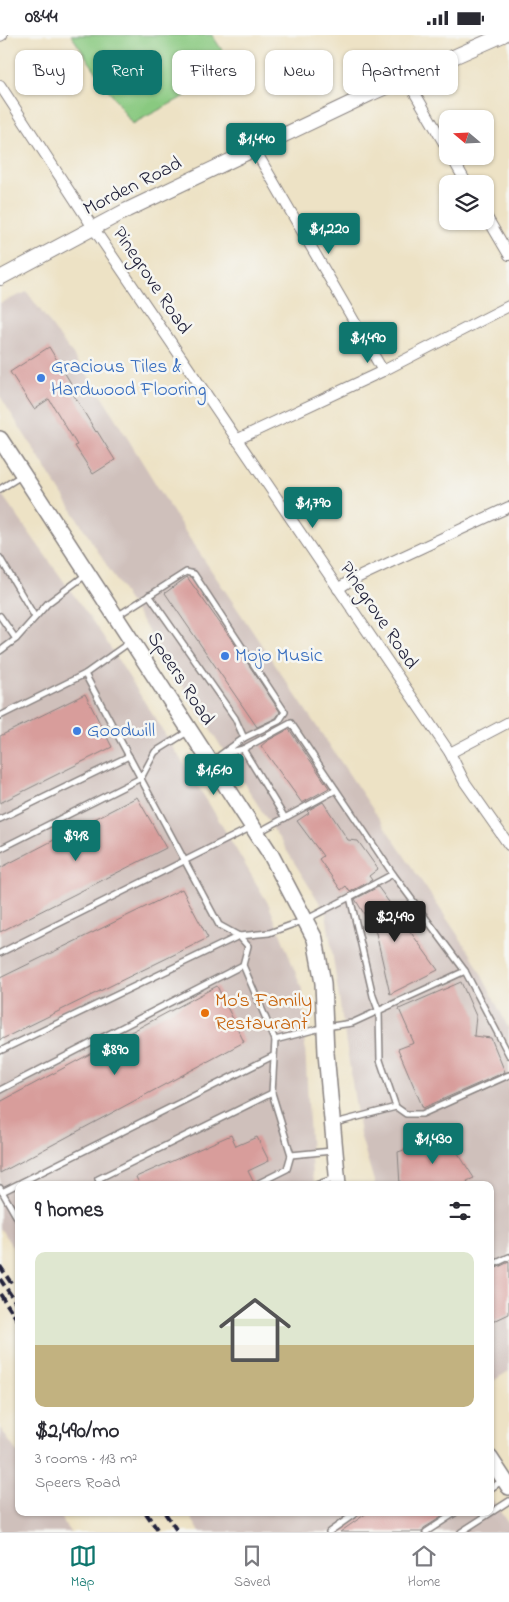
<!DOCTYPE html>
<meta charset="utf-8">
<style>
:root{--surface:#fff;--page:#f7f7f7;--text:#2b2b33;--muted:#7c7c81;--line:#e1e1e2;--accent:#0f766e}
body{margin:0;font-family:"Indie Flower",sans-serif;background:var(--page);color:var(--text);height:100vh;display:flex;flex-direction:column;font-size:19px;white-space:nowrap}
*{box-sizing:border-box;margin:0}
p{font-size:16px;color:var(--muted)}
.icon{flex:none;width:28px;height:28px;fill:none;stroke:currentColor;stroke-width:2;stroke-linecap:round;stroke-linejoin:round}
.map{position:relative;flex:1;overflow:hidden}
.drawer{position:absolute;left:15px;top:1146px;width:479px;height:335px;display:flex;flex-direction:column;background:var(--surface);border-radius:10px;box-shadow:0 1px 4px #0004}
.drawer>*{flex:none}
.top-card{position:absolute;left:15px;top:15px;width:480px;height:45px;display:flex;gap:10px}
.needle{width:32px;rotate:289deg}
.controls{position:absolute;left:439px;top:75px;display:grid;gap:10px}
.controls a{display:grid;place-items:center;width:55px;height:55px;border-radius:10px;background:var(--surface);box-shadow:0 1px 4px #0004;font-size:25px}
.price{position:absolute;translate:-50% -42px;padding:0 11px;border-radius:5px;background:var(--accent);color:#fff;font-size:16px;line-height:32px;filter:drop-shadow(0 1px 2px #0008)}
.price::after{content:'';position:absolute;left:50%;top:30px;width:15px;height:11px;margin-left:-8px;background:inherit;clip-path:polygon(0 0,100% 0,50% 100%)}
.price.current{background:#222;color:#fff}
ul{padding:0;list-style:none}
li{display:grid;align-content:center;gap:10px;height:265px;padding:0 20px}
li span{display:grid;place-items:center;height:155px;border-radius:10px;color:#555}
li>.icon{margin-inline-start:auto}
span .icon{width:90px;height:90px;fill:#fffc;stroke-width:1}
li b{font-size:21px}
h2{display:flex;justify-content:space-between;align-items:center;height:60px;padding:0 20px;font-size:21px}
.chip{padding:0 18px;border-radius:10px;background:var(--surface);box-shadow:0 1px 4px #0004;font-size:18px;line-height:45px}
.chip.current{background:var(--accent);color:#fff}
.status{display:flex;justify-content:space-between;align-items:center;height:35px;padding:0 25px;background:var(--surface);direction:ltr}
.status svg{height:14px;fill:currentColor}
.tab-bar{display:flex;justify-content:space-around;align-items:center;height:70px;border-top:1px solid var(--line);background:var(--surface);font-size:14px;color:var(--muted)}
.tab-bar a{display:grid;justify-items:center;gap:2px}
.tab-bar .current{color:var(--accent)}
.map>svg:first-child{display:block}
</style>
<div class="status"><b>08:44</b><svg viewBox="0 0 49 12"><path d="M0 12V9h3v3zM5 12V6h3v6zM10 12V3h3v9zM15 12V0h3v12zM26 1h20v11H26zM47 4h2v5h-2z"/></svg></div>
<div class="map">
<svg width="509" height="1497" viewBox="0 0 509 1497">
<rect width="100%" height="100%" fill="#f6f6f2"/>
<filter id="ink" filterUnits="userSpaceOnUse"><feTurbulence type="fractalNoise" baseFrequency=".02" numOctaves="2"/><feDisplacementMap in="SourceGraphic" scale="10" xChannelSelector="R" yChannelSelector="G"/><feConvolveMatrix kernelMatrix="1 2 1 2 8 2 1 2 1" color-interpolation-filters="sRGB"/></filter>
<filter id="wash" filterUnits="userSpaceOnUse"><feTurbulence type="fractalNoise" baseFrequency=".0096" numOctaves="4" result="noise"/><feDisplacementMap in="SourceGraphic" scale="20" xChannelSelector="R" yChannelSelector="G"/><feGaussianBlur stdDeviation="1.12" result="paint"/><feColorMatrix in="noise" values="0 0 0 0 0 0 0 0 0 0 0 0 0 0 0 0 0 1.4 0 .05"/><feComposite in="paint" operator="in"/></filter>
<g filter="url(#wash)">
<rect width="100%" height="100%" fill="#ede2c5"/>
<g fill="#cfc0bb">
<polygon points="27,257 92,346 188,501 472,921 509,994 509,1336 490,1348 490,1150 375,1150 360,1099 326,878 0,361 0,268"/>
<polygon points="0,457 103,601 211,772 269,870 302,954 312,1141 316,1150 19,1150 19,1222 0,1193"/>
<polygon points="0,1393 19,1420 19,1478 57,1478 71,1497 0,1497"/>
<polygon points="490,1461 509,1490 509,1497 200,1497 188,1478 490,1478"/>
</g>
<polygon fill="#89c980" stroke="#56765e" points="71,0 212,0 235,35 132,89"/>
<g id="blocks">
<g fill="#d89d9b">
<polygon points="49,312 72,350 69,352 96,397 97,396 115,425 93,439 75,411 77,410 49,364 34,374 10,337"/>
<polygon points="187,542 237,612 280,677 276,683 257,692 165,558"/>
<polygon points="85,659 112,712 0,768 0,701"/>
<polygon points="289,694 329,753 302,768 261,711 267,706"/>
<polygon points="137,762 166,813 0,897 0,833"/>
<polygon points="323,767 348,805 358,806 378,834 369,841 372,845 350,857 346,851 341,855 319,824 323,821 297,786 309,778 307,776"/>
<polygon points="378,852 438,935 390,959 376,898 355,864"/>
<polygon points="182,854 208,903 0,1005 0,943"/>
<polygon points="461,947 476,981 474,1001 491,1003 505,1037 423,1073 398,1014 414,1008 399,974"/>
<polygon points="217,951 244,1007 0,1138 0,1067"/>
<polygon points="231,1100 236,1111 257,1102 269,1126 248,1136 253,1146 251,1150 140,1150 136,1142"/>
<polygon points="447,1101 474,1143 467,1146 469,1150 400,1150 398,1117"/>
<polygon points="509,1227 509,1279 490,1288 490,1236"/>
<polygon points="367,1478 448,1478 424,1493 422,1497 340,1497"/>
</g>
</g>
</g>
<g filter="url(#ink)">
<use href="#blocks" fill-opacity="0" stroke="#888280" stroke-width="1"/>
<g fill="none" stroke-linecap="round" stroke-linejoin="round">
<g stroke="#888280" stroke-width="8">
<g id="service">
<polyline points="0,454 21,441"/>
<polyline points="0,523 35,582"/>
<polyline points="149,560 235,683 244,703"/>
<polyline points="0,581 16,604"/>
<polyline points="117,581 186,537 194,539 285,677 279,686 244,703 220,720"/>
<polyline points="0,616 16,604 48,568 87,539"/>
<polyline points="0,681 85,639 130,607"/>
<polyline points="243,714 285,783"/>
<polyline points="223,719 243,714 291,688 393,839"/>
<polyline points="0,784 129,721"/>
<polyline points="257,798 336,755"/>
<polyline points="0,814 141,743 155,717 189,696"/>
<polyline points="239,901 269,898 305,885 350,862"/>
<polyline points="0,918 250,793"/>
<polyline points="243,930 275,1005 325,992 352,988 465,936 509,1020"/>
<polyline points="0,1016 239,901 219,890 85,639"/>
<polyline points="0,1055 243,930 248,911 239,901"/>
<polyline points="272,1058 275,1005"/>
<polyline points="396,1072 406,1079 422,1079 509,1040"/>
<polyline points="335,1088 396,1072 380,1025 379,977 373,961 350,862 393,839 465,936"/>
<polyline points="101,1150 98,1144 272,1058 291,1120 332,1116"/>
<polyline points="255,1150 287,1134 291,1120"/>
<polyline points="316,1150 335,1143"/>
<polyline points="0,1153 19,1186"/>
<polyline points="2,1157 273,1021"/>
<polyline points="490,1231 509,1222"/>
<polyline points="490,1454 503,1445"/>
<polyline points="329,1497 356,1478"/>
<polyline points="426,1497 455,1478"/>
<polyline points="461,1497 509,1466"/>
</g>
</g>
<g stroke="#888280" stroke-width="12">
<g id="minor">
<polyline points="0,1 2,0"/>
<polyline points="406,43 448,115"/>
<polyline points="0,50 94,194 450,718 464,746 509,810"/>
<polyline points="255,115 383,336"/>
<polyline points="451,121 467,149"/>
<polyline points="485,179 509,220"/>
<polyline points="236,405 383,336 509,271"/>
<polyline points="338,554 348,547 509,472"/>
<polyline points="450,718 509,687"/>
</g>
</g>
<g stroke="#888280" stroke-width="16">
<polyline id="tertiary" points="0,243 127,175 370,59 503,0"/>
</g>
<g stroke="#888280" stroke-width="18">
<g id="secondary">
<polyline points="0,404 271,820 315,904 323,948 326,1018 338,1150"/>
<polyline points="490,1423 509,1452"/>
</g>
</g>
<use href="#service" stroke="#fff" stroke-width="5"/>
<use href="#minor" stroke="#fff" stroke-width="10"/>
<use href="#tertiary" stroke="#fff" stroke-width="14"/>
<use href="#secondary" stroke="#fff" stroke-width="15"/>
<g stroke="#22223b" stroke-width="4" stroke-dasharray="8 4" stroke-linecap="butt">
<polyline points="0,1231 13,1251"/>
<polyline points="0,1244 19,1272"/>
<polyline points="0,1259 19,1287"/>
<polyline points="146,1478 159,1497"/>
<polyline points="165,1478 178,1497"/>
</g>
</g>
</g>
<g fill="#3f7fe0" stroke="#f6f6f2" stroke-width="2">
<circle cx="41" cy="343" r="5"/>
<circle cx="225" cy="621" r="5"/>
<circle cx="77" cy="696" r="5"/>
</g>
<circle fill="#e8710a" stroke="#f6f6f2" stroke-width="2" cx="205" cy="978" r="5"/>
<g text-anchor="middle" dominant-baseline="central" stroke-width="5" stroke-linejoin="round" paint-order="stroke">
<g font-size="20" fill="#22223b" stroke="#f6f6f2">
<text transform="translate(133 152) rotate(-27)">Morden Road</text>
<text transform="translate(151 246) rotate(56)">Pinegrove Road</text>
<text transform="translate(378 581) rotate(56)">Pinegrove Road</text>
<text transform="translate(180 644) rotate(57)">Speers Road</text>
</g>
<g font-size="20" fill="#366cbe" stroke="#f6f6f2" text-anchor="start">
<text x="51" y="332">Gracious Tiles &amp;<tspan x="51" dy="23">Hardwood Flooring</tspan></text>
<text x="235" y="621">Mojo Music</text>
<text x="87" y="696">Goodwill</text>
</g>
<g font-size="20" fill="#c56008" stroke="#f6f6f2" text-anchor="start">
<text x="215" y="966">Mo‘s Family<tspan x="215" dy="23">Restaurant</tspan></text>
</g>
</g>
</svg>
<div class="controls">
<a><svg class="needle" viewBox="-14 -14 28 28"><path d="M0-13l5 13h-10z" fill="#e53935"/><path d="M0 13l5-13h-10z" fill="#7c7c81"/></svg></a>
<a><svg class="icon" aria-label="layers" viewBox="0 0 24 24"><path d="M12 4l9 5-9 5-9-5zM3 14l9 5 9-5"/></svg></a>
</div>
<b class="price" style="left:256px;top:130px">$1,440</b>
<b class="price" style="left:329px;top:220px">$1,220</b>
<b class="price" style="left:368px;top:329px">$1,490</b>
<b class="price" style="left:313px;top:494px">$1,790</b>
<b class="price" style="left:214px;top:761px">$1,610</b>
<b class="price" style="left:76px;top:827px">$918</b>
<b class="price current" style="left:395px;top:908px">$2,490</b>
<b class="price" style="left:115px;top:1041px">$890</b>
<b class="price" style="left:433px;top:1130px">$1,430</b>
<div class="top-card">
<a class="chip">Buy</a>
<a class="chip current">Rent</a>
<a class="chip">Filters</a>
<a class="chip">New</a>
<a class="chip">Apartment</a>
</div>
<section class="drawer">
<h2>9 homes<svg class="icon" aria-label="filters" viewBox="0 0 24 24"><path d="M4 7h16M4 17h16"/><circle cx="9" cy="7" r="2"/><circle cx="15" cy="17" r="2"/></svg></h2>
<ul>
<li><span style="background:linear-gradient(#dfe7d0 60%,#c2b280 0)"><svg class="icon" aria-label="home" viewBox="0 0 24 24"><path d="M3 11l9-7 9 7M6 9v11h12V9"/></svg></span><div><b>$2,490/mo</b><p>3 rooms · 113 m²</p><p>Speers Road</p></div></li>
</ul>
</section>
</div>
<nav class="tab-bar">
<a class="current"><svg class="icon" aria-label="map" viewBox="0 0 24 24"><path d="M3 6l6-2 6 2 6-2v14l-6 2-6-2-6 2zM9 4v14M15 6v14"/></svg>Map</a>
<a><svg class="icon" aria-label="saved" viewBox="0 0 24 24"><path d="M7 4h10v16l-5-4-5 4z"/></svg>Saved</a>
<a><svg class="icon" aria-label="home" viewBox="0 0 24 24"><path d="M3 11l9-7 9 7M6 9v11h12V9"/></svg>Home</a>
</nav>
